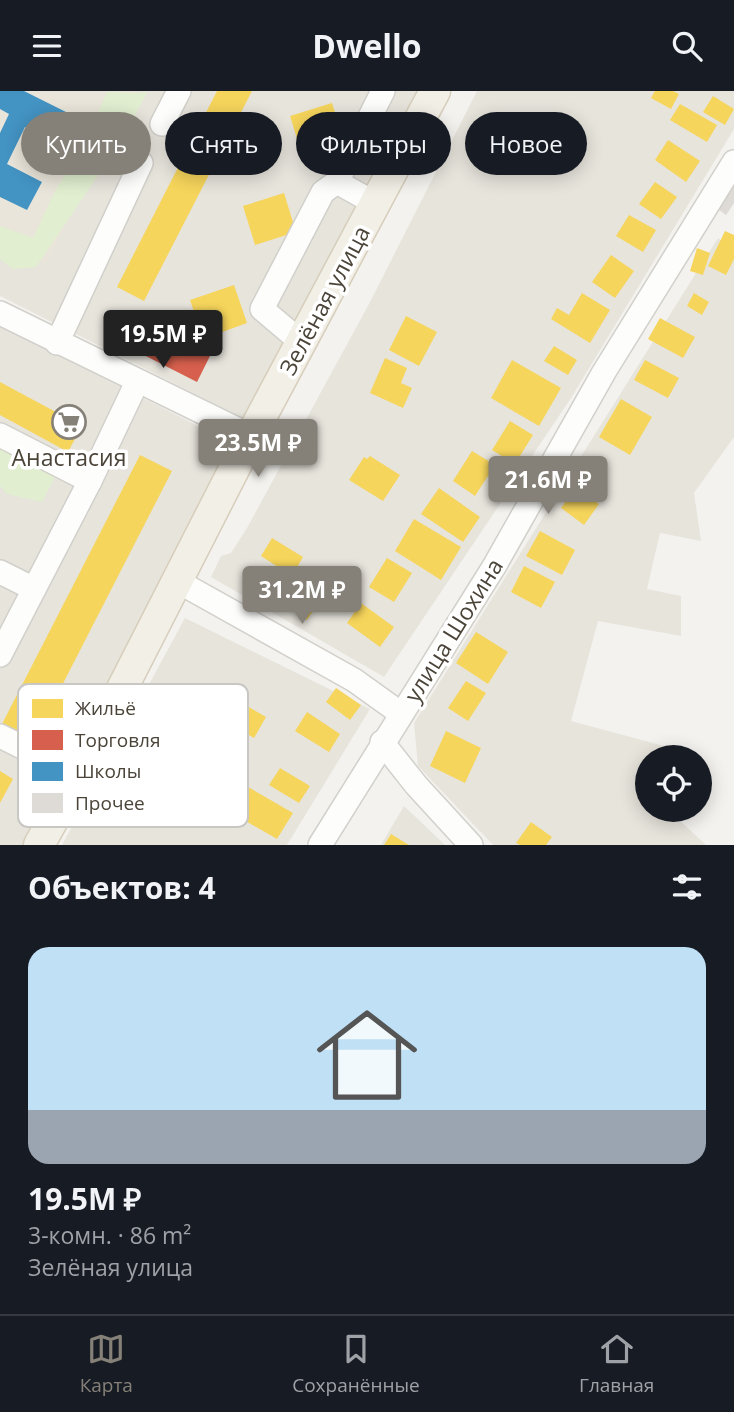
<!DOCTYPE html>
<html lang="ru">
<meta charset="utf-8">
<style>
:root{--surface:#171b24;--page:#20242c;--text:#f1f3f6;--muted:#9ea1a6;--line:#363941;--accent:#868178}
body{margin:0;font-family:"Open Sans",sans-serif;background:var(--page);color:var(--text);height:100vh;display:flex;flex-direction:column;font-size:26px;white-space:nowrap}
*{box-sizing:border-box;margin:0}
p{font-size:23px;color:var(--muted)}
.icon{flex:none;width:38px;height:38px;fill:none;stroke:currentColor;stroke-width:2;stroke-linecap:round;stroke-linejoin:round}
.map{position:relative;height:754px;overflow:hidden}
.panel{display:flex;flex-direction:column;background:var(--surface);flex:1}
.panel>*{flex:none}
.banner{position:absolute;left:21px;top:21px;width:693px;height:63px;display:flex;gap:14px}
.fabs{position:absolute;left:635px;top:654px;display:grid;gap:14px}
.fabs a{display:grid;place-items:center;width:77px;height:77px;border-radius:50%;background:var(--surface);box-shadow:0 4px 18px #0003;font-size:35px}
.price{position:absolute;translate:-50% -60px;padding:0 16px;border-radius:7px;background:var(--accent);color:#fff;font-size:23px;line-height:46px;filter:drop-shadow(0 2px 4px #0008)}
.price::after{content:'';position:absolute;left:50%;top:42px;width:21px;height:16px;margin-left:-10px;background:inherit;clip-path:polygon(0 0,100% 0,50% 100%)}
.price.current{background:#222;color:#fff}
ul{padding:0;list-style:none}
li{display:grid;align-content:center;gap:14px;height:371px;padding:0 28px}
li span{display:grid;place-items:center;height:217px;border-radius:21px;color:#555}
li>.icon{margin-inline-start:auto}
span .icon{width:126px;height:126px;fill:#fffc;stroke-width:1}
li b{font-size:30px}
h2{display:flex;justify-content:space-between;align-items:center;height:84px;padding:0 28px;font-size:30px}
.chip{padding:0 24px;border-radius:32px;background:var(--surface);box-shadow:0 4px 18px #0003;font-size:24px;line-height:63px}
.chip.current{background:var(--accent);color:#fff}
header{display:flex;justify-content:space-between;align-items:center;height:91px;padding:0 28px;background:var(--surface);font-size:32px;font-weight:700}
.tabs{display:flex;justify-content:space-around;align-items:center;height:98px;border-top:2px solid var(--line);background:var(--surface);font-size:19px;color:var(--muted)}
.tabs a{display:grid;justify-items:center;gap:4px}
.tabs .current{color:var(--accent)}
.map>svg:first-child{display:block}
</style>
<header><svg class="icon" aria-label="menu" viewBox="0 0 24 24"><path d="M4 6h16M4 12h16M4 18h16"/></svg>Dwello<svg class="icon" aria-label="search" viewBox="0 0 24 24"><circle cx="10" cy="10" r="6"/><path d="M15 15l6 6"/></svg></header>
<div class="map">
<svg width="734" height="754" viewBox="0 0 734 754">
<rect width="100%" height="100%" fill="#f4f2ee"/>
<g fill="#e7e4dc">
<polygon points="0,0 419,0 245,328 0,205"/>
<polygon points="477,0 734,0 734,38 571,307 384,586 211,486 221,465 231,462 247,437 370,211"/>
<polygon points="718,147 734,159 734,346 694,402 701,450 660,442 647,498 681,505 681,545 598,530 571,630 690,662 689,667 648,667 648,719 676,719 675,725 706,754 493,754 418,675 414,632"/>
<polygon points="0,235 232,352 66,678 24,754 0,754"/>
<polygon points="185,527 370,618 287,754 62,754"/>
<polygon points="404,715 445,754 381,754"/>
</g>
<polygon fill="#eae5da" points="0,0 137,0 45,173 0,149"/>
<g fill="#e1eecf">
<polygon points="107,1 147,2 116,58 36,176 13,178 0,168 0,135 33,147 56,98 85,52"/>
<polygon points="0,357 57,382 42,411 7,403 0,395"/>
</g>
<g fill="#f6d55c">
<polygon points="217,0 252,0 144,210 117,196"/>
<polygon points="655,0 673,0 679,3 671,18 651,7"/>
<polygon points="713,5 734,18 725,34 703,21"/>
<polygon points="332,12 345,53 303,67 290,25"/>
<polygon points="680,13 717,34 707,51 670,29"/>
<polygon points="668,49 700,70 686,91 655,69"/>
<polygon points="655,91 677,106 661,128 639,113"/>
<polygon points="284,102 296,141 255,154 243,115"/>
<polygon points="629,124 656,139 643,161 616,145"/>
<polygon points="725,140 734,144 734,168 726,184 708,175"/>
<polygon points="697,157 710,162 703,184 690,180"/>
<polygon points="611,164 634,180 615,207 592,191"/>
<polygon points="234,194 247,232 203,248 190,209"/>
<polygon points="582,202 610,219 590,252 551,228 557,217 569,224"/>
<polygon points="694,202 709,211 702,224 687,215"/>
<polygon points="406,225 437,241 419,275 389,259"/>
<polygon points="660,227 695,246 683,267 648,248"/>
<polygon points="554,255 577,269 568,284 544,270"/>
<polygon points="385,267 407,277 401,292 412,297 403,317 370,302"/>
<polygon points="512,269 561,297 539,335 491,307"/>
<polygon points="645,269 679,287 668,307 634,289"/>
<polygon points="0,291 82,335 68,361 0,324"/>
<polygon points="621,308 652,326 630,364 599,346"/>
<polygon points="510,330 533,344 515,373 492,359"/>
<polygon points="472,360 495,374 475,405 453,390"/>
<polygon points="140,364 172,380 33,651 1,635"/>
<polygon points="370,365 400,384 383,410 349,389 364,366 367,368"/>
<polygon points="576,396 599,413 584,434 561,417"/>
<polygon points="439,397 480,426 463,451 421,423"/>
<polygon points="414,428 461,456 441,489 395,460"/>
<polygon points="540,440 575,459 562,484 526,465"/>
<polygon points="272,447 303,466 292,485 261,465"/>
<polygon points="387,467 412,482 394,511 369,496"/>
<polygon points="524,475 555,491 541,517 511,501"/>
<polygon points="283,486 319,510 307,529 271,505"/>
<polygon points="361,512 394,536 380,556 347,532"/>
<polygon points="476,541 508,561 488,593 456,572"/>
<polygon points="466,590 486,602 468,630 448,617"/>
<polygon points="336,597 361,614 350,629 326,611"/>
<polygon points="237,609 266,626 254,647 225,630"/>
<polygon points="307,621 340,643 329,661 295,640"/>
<polygon points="446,640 481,657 465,692 430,675"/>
<polygon points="280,677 310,695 299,712 269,694"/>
<polygon points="0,680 13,688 0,712"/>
<polygon points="243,693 293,722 277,748 228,720"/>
<polygon points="531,731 552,746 546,754 520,754 516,752"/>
<polygon points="391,743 409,754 384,754"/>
</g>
<polygon fill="#d6604d" points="153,227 214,257 197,291 136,260"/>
<polygon fill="#4393c3" points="0,0 24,0 72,24 59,52 25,36 7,73 42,91 27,119 0,106 0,42 9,23 0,18"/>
<polygon fill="#dedbd6" points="734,81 734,112 726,124 711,113"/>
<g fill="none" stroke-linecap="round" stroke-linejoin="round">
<g stroke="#d2d0cb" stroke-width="26">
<g id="minor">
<polyline points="162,33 179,0"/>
<polyline points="337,91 376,113"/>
<polyline points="0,222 251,345"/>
<polyline points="301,251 262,218 323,101 337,91 383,0"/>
<polyline points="57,252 141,72"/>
<polyline points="0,344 90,390"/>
<polyline points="0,481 34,498"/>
<polyline points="177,490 354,589 400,622"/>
<polyline points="0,564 90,390 137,291"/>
<polyline points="0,645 78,684"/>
<polyline points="382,651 416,694 471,754"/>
<polyline points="320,754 495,474 604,281 734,71"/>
</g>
</g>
<g stroke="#d6cebb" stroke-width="33">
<polyline id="major" points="39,754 78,684 251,345 435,0"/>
</g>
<use href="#minor" stroke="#fdfdfc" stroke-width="23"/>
<use href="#major" stroke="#f2efe6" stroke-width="30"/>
</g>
<defs>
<g id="supermarket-ring" transform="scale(1.75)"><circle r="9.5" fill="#fff" stroke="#868178" stroke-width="1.5"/><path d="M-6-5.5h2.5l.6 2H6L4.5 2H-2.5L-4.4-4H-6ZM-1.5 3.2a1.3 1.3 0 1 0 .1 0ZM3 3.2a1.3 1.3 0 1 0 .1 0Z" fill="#868178"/></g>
</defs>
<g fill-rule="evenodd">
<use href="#supermarket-ring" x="69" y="331"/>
</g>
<g text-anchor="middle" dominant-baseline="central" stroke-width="7" stroke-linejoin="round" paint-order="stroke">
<g font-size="23" fill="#4b4439" stroke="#fff">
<text transform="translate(324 209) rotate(-62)">Зелёная улица</text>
<text transform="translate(453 539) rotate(-58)">улица Шохина</text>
</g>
<g font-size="23" fill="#4b4439" stroke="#fff">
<text x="69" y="366">Анастасия</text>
</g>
</g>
<rect x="18" y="593" width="230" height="143" rx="10" fill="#fff" stroke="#c9c7c4" stroke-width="2"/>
<rect x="32" y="608" width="31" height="19" fill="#f6d55c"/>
<rect x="32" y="639" width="31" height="20" fill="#d6604d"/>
<rect x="32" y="671" width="31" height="19" fill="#4393c3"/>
<rect x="32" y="702" width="31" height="20" fill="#dedbd6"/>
<g font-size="19" fill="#4b4439">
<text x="75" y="624">Жильё</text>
<text x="75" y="656">Торговля</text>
<text x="75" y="687">Школы</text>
<text x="75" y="719">Прочее</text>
</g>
</svg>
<div class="fabs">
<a><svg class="icon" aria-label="locate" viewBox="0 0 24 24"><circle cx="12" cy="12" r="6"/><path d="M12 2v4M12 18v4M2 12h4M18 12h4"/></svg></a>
</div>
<b class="price current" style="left:163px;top:279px">19.5M ₽</b>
<b class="price" style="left:258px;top:388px">23.5M ₽</b>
<b class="price" style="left:548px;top:425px">21.6M ₽</b>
<b class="price" style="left:302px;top:535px">31.2M ₽</b>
<div class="banner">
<a class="chip current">Купить</a>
<a class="chip">Снять</a>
<a class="chip">Фильтры</a>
<a class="chip">Новое</a>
</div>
</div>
<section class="panel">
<h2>Объектов: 4<svg class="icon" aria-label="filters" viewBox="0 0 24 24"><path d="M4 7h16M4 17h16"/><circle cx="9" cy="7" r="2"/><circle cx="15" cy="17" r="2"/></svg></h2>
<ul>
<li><span style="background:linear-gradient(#bfe0f5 75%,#9aa5b1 0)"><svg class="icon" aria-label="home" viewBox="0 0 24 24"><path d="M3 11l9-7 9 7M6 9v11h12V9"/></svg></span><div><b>19.5M ₽</b><p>3-комн. · 86 m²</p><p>Зелёная улица</p></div></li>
</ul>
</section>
<nav class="tabs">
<a class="current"><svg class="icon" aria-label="map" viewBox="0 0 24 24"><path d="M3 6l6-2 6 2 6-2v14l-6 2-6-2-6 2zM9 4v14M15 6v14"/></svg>Карта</a>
<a><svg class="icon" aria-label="saved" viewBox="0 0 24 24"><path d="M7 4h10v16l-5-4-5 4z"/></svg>Сохранённые</a>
<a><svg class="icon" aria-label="home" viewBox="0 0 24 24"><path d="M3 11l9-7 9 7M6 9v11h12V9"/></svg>Главная</a>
</nav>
